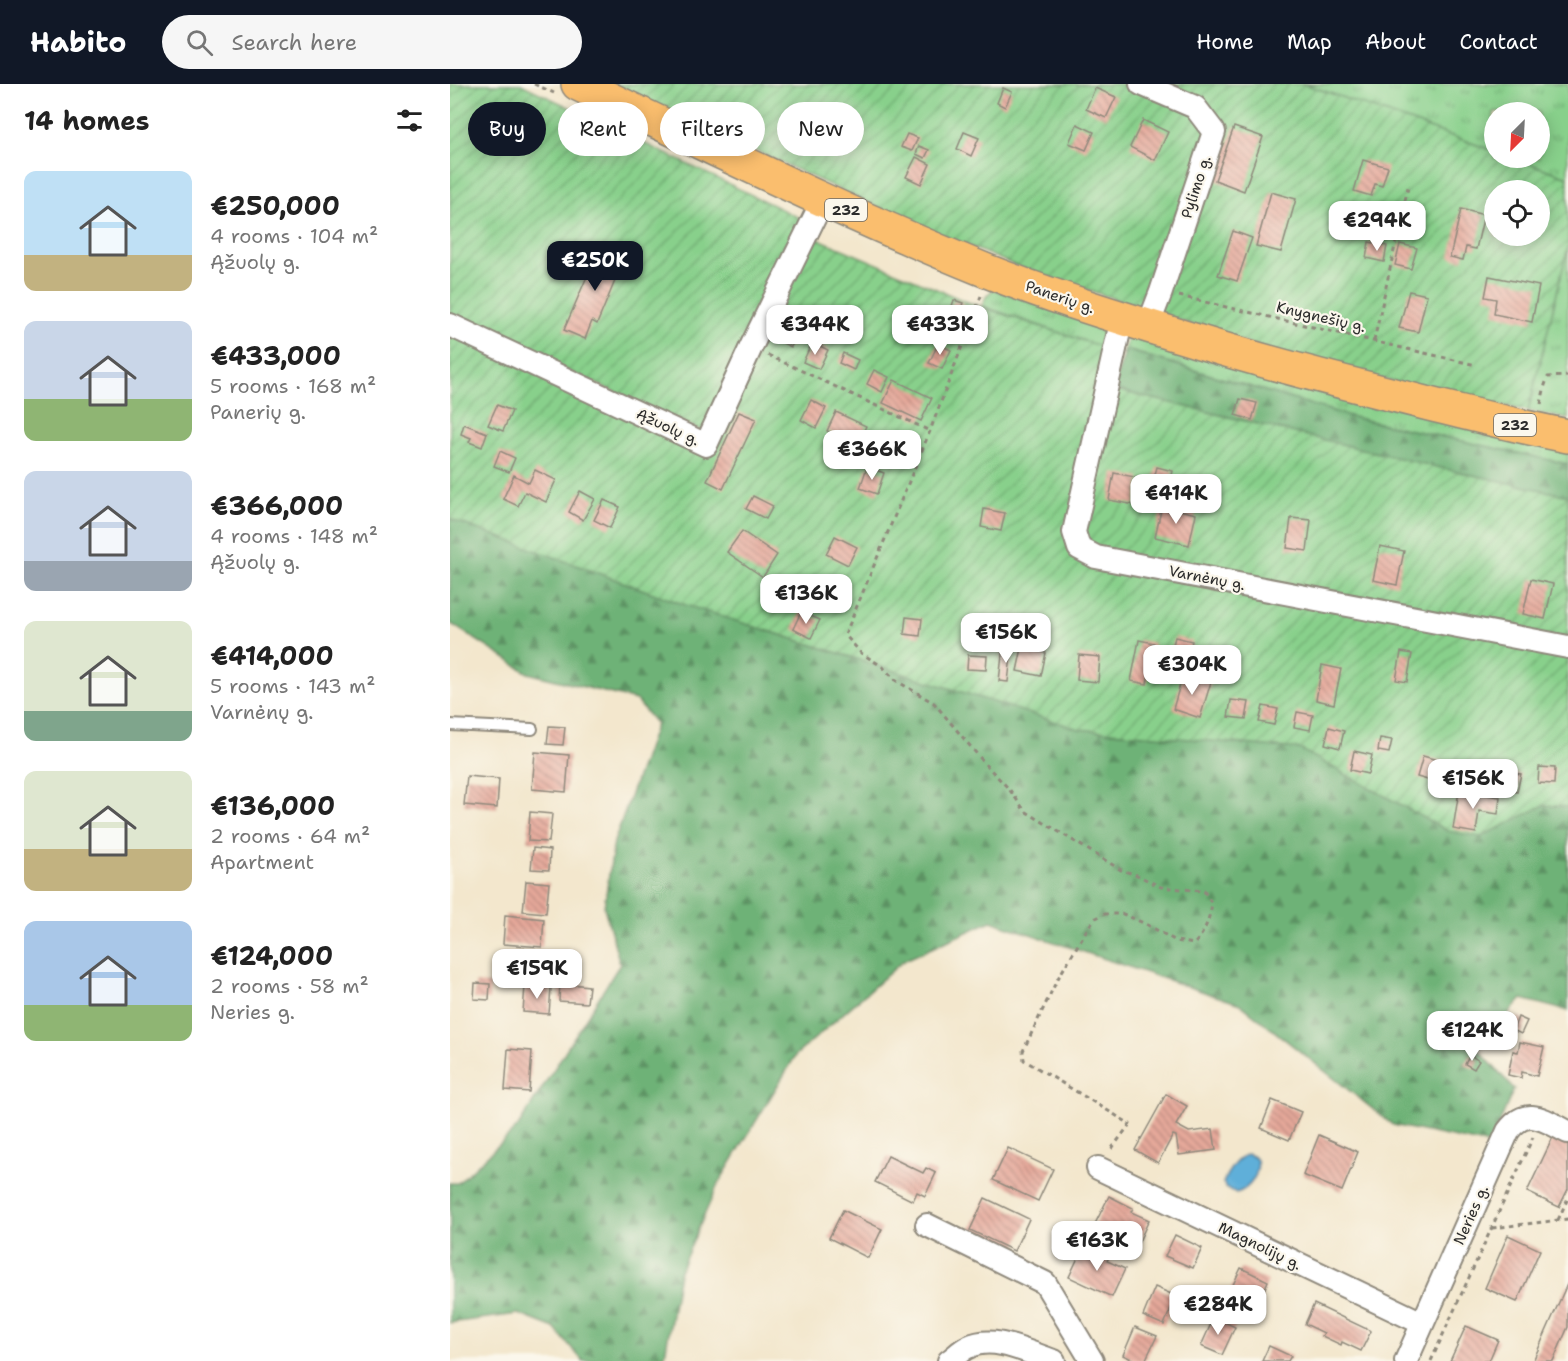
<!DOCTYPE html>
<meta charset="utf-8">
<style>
:root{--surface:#fff;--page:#f6f6f6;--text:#222;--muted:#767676;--accent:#111827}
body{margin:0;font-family:"Shantell Sans",sans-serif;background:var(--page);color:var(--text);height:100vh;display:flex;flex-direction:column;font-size:22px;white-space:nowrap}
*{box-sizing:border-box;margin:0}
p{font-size:20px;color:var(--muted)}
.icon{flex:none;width:33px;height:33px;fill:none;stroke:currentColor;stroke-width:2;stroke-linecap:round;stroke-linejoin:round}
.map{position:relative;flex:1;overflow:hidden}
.drawer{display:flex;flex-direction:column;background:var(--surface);width:450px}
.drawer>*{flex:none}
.banner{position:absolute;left:18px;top:18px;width:570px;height:54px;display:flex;gap:12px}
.needle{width:39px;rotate:204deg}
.tools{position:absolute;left:1034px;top:18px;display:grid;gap:12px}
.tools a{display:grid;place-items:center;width:66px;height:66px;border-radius:50%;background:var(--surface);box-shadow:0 3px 15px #0003;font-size:30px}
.price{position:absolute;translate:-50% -51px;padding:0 14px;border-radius:12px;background:#fff;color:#222;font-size:20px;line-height:39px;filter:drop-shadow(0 2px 3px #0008)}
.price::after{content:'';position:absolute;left:50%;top:36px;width:18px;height:14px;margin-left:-9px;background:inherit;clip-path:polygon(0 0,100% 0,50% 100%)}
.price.selected{background:var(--accent);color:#fff}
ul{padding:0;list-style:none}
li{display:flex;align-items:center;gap:18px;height:150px;padding:0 24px}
li span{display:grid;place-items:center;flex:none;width:168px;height:120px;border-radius:12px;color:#555}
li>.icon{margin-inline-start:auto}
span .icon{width:72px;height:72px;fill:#fffc;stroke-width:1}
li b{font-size:26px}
h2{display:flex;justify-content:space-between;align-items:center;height:72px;padding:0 24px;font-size:26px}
.pill{padding:0 21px;border-radius:27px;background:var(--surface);box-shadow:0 3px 15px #0003;font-size:21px;line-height:54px}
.pill.selected{background:var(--accent);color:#fff}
header{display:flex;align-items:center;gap:36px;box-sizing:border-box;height:84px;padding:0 30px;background:var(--accent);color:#fff}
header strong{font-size:28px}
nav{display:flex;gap:33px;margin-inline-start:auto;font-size:21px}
.search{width:420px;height:54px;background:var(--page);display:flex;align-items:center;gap:15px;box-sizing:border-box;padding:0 21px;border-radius:33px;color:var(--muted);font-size:22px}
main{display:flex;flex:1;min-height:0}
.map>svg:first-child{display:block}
</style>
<header>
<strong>Habito</strong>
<div class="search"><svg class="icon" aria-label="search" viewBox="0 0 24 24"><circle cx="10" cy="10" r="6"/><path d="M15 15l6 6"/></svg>Search here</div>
<nav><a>Home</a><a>Map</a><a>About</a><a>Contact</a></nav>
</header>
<main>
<section class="drawer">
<h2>14 homes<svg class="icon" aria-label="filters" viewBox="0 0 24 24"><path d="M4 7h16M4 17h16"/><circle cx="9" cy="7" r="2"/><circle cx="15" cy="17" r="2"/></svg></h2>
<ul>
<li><span style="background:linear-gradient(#bfe0f5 70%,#c2b280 0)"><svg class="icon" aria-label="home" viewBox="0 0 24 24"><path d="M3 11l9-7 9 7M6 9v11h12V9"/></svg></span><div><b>€250,000</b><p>4 rooms · 104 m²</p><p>Ąžuolų g.</p></div></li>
<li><span style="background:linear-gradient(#c9d6e8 65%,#8fb573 0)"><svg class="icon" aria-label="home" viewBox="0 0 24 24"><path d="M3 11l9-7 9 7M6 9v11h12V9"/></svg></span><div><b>€433,000</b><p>5 rooms · 168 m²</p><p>Panerių g.</p></div></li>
<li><span style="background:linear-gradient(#c9d6e8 75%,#9aa5b1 0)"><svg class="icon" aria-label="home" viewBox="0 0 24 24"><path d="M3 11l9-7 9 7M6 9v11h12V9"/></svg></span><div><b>€366,000</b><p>4 rooms · 148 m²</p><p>Ąžuolų g.</p></div></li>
<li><span style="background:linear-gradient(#dfe7d0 75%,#7fa58c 0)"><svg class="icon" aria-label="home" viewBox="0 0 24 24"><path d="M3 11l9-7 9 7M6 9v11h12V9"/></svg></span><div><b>€414,000</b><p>5 rooms · 143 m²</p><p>Varnėnų g.</p></div></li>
<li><span style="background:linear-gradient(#dfe7d0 65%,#c2b280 0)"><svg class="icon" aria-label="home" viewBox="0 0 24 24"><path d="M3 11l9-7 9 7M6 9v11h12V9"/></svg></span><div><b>€136,000</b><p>2 rooms · 64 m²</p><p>Apartment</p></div></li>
<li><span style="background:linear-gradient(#a9c7e8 70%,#8fb573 0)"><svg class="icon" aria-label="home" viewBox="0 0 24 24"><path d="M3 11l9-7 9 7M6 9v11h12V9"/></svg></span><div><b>€124,000</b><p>2 rooms · 58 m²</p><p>Neries g.</p></div></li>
</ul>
</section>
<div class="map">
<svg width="1118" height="1277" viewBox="0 0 1118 1277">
<defs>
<pattern id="grass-tufts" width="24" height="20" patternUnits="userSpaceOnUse" patternTransform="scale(1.5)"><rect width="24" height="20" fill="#88d08b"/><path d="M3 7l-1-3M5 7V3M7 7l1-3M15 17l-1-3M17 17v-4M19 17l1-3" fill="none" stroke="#6fa972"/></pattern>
<pattern id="forest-firs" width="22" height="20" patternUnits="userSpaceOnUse" patternTransform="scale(1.5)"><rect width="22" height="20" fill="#6eb277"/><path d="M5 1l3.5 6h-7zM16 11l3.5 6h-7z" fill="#5b9162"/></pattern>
<pattern id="garden-furrows" width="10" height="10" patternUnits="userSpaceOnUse" patternTransform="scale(1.5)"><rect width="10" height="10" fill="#88d08b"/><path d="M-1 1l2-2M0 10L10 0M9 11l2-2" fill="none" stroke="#6fa972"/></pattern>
<pattern id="building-back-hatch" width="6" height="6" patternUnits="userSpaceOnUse" patternTransform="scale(1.5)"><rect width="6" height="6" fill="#e5a89a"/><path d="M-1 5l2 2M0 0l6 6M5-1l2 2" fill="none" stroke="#ba897e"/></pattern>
</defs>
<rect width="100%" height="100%" fill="#fbf7ec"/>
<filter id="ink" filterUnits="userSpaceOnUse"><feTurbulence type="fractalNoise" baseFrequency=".0167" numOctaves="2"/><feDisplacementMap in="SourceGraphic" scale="12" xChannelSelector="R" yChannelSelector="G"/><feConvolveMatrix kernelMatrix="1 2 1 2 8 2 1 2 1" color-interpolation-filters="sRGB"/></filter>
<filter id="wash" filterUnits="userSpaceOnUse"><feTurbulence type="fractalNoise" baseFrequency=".008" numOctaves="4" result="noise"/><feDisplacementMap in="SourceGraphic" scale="24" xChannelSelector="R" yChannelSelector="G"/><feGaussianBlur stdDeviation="1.35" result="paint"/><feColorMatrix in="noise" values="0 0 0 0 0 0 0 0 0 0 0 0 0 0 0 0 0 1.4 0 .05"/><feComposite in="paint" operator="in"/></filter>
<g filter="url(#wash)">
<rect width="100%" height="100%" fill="#f3e7cd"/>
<g fill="url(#grass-tufts)" stroke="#5a7e5b" stroke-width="1.5">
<polygon points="854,0 1118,0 1118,93 1063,74 1089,74 1089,28 1044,28 1044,67"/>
<polygon points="1118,163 1118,335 1078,327"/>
<polygon points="543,205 659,242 655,264 532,222 536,213"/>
<polygon points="682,247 1118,363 1118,380 906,334 677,266 671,271"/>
</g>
<g fill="url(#forest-firs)" stroke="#4c6e51" stroke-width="1.5">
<polygon points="676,266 906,334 1118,380 1118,412 986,383 662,305"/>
<polygon points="0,435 236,521 629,645 850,665 998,747 1031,753 1094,721 1118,723 1118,927 1072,915 1027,964 1064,1005 1040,1061 943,1041 790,920 541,837 453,877 346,971 268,1100 229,1189 214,1277 133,1277 104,1244 68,1230 0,1239 0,1099 8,1099 67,1044 170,880 154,823 164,758 206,640 186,616 78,589 0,539"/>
</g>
<g fill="url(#garden-furrows)" stroke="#5a7e5b" stroke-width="1.5" fill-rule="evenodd">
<polygon points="0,0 71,0 356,137 252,347 0,234"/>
<path d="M 161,0 L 854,0 L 1044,67 L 1044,74 L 1063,74 L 1118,93 L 1118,163 L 1078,327 L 857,279 L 569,183 L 449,133 ZM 1044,106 L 1089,106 L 1089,152 L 1044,152 Z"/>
<polygon points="364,153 517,218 655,264 619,457 1118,569 1118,723 1094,721 1031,753 998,747 850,665 629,645 236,521 0,435 0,248 258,371"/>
<polygon points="662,305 986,383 1118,412 1118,555 650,467 638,458 631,447"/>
</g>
<path fill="#5eafd9" stroke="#446d82" stroke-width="1.5" d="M 797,1070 L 802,1072 L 807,1076 C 810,1090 800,1105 786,1109 L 776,1103 L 773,1099 C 777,1088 786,1075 797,1070 Z"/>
<g id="blocks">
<g fill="url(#building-back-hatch)">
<polygon points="553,4 562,8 555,23 547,19"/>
<polygon points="645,4 666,13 656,34 636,25"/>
<polygon points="693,36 718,48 705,76 680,63"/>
<polygon points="354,37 363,41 358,53 348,49"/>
<polygon points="627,40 644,48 636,66 619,59"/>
<polygon points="784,43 813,53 794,107 765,96"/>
<polygon points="514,48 529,54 521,72 507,65"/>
<polygon points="457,50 468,54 462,67 451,63"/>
<polygon points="469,62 479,66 475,74 466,70"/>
<polygon points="466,73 480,80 471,100 456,93"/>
<polygon points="913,76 938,83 932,102 925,100 921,112 904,107"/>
<polygon points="821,108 846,115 831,168 806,162"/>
<polygon points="1011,125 1034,131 1026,165 1016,163 1013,176 1000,173"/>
<polygon points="783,147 802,154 787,197 768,191"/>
<polygon points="919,158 937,162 934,178 916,174"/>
<polygon points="950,160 967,164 961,185 945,181"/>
<polygon points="150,162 175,173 147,240 142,237 135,255 114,246"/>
<polygon points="1039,192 1089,202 1082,238 1044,230 1046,215 1035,213"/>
<polygon points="959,207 977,211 968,248 949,244"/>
<polygon points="504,216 513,219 508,234 499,231"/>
<polygon points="479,236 492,243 486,254 474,247"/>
<polygon points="329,243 347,251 341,263 324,255"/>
<polygon points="362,258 378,266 369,285 353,278"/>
<polygon points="488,260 501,266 492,285 479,279"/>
<polygon points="393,269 408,276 404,286 389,279"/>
<polygon points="424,286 439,293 432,308 417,300"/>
<polygon points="444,296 482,314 471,337 433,319"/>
<polygon points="790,315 807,319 802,336 785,331"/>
<polygon points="361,316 376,324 366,344 351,336"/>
<polygon points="47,321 62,327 53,347 38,341"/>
<polygon points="289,328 306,335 273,405 257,397"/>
<polygon points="386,328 416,342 407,361 377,347"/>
<polygon points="14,340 37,349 32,363 19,358 21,354 11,350"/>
<polygon points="50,367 65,374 59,388 44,382"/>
<polygon points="417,383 434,389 427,410 410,404"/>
<polygon points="707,383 723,387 717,413 700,409"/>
<polygon points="85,386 106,396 96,418 75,408 68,422 53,415 64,391 79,399"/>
<polygon points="664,389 690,394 685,421 659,416"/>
<polygon points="130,407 145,415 133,436 119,428"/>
<polygon points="303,412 323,422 316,435 296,425"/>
<polygon points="154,416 170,423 160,444 144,436"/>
<polygon points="712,422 746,430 739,461 705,453"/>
<polygon points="534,425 555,429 551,447 531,443"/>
<polygon points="841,434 861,436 857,467 837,464"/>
<polygon points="292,447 327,471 313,493 277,468"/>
<polygon points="385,452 407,463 398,481 376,470"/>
<polygon points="930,462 954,467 947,501 923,496"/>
<polygon points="1081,495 1103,500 1095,535 1073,530"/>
<polygon points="351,528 370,536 361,554 343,545"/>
<polygon points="456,533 472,535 470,552 454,550"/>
<polygon points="725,553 742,557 737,580 719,576"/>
<polygon points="689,556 704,559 697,600 681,597"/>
<polygon points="553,563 562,564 558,598 549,597"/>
<polygon points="572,564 596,569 591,592 567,587"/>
<polygon points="951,568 962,570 957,598 946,596"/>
<polygon points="518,571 537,572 536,586 517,585"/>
<polygon points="629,571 650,573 648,598 627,596"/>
<polygon points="872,581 891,585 884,620 866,616"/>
<polygon points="733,590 761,598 750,634 723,625"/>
<polygon points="781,616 799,618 796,635 778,633"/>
<polygon points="813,622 828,625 824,641 809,638"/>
<polygon points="847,628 863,631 860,646 844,643"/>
<polygon points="99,642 115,643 113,661 97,660"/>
<polygon points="879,643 894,647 890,664 875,660"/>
<polygon points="930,654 942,656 939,669 928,667"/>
<polygon points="904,667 922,671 918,690 900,686"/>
<polygon points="85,668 119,671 116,708 82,705"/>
<polygon points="973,672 1005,681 999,702 967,693"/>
<polygon points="1089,683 1105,684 1104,700 1088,699"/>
<polygon points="1055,688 1071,690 1067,708 1052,705"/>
<polygon points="17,692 49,695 47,724 14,721"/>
<polygon points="1009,707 1050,713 1048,730 1029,727 1026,749 1003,745"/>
<polygon points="80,728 102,730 99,758 78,757"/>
<polygon points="83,764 100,766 99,786 81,785"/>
<polygon points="76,797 99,799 96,829 73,827"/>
<polygon points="55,831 94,835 92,863 53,860"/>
<polygon points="70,871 99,874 96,900 68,898"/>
<polygon points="25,899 40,900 39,916 24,915"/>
<polygon points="110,899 139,902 137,919 109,917"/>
<polygon points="75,902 101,904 99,930 73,928"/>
<polygon points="1068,933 1077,937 1071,950 1063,946"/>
<polygon points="1070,958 1094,963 1087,992 1072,988 1071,994 1058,991 1063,967 1068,968"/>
<polygon points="58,965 82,967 79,1008 55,1006"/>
<polygon points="1020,971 1029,977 1024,985 1015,980"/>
<polygon points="716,1010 737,1022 726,1041 739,1048 763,1045 766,1066 729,1071 726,1052 723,1051 708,1079 685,1066"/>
<polygon points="822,1016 851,1028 839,1056 811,1044"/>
<polygon points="869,1051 908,1068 892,1107 853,1091"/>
<polygon points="1104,1051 1118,1058 1118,1105 1109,1123 1077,1108"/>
<polygon points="558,1064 603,1085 588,1117 543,1096"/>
<polygon points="438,1072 473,1089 476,1084 486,1089 475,1112 467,1108 463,1117 425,1098"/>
<polygon points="659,1112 683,1124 681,1128 699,1136 686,1164 643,1144"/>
<polygon points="535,1114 579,1135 564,1167 520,1146"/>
<polygon points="393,1126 432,1145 418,1174 379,1154"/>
<polygon points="725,1151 752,1164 743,1184 715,1172"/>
<polygon points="1058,1151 1090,1166 1067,1218 1035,1204"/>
<polygon points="634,1161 659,1173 657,1177 675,1185 662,1213 619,1193"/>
<polygon points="791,1184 818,1197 809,1218 781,1205"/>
<polygon points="1118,1198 1118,1243 1103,1277 1083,1277"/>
<polygon points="705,1203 726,1212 714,1241 693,1232"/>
<polygon points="864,1220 921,1247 911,1267 892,1258 891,1261 872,1252 874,1249 855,1240"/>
<polygon points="764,1233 785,1243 772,1271 751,1262"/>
<polygon points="1016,1242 1048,1256 1039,1277 1000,1277"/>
<polygon points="685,1243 707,1252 695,1277 686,1277 673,1271"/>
<polygon points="819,1262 841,1272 838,1277 812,1277"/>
</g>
</g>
</g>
<g filter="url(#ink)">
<use href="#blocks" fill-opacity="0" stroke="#8f897c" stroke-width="1.5"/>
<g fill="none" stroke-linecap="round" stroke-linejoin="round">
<g stroke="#8f897c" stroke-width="14">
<polyline id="service" points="0,641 82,645"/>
</g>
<g stroke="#8f897c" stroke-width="26">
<g id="minor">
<polyline points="691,0 745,23 764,48 711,208 698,242"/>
<polyline points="672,234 624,448 629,464 646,473 1118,563"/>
<polyline points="0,241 256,361 301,263 373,116"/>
<polyline points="648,1084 972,1239"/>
<polyline points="477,1141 595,1199 642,1277"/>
<path d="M 499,1277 C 505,1273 511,1266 518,1263 C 545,1250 578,1269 604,1277"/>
<path d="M 956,1277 L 1058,1047 C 1077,1021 1095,1037 1118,1048"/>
</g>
</g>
<g stroke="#8f897c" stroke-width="36">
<path id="primary" d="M 128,0 C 263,64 398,131 537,187 C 608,215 681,237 753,259 C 828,282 903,301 979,320 C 1025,331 1071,343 1118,352"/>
</g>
<g stroke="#8f897c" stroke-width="3" stroke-dasharray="4.5 4.5" stroke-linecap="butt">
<polyline points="84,0 104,9"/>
<path d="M 531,212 L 480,347 L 395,551 L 411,569 L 433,583 L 445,596 L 484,619 L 536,681 L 559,705 L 575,727 L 671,786 L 687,791 L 711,803 L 754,807 L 762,820 C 759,835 755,849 744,860 L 726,857 L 696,840 L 673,830 L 655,830 L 646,834 L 639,842 L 607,896 L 573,967 L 574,976 L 680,1040 L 660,1067"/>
<polyline points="729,212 1026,281"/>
<polyline points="924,257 958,103"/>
<polyline points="318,271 480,347"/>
<polyline points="1091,320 1095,301 1098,293 1118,292"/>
<polyline points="1108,1136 1118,1114"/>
<polyline points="1042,1144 1118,1135"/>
<polyline points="981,1277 1083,1053"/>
</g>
<use href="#service" stroke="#fff" stroke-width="10"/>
<use href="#minor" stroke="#fff" stroke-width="22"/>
<use href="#primary" stroke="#fabe6e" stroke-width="33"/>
</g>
</g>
<g text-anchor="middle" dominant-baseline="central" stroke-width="4.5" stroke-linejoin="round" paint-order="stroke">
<g fill="#fbf7ec" stroke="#696865" stroke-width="1.5">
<rect x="375" y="115" width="42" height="22" rx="4.5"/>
<rect x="1044" y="330" width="42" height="22" rx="4.5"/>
</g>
<g font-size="14" font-weight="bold" fill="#2b2b2b">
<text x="396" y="126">232</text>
<text x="1065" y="341">232</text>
</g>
<g font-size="15" fill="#2b2b2b" stroke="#fbf7ec">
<text transform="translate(746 103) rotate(-72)">Pylimo g.</text>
<text transform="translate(610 213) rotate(19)">Panerių g.</text>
<text transform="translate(871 233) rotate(13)">Knygnešių g.</text>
<text transform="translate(218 343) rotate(25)">Ąžuolų g.</text>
<text transform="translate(757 494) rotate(11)">Varnėnų g.</text>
<text transform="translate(1021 1131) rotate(-66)">Neries g.</text>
<text transform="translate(810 1162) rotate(26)">Magnolijų g.</text>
</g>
</g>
</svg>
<div class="tools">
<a><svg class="needle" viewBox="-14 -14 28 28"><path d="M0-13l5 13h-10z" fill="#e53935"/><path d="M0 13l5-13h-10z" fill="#767676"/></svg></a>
<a><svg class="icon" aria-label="locate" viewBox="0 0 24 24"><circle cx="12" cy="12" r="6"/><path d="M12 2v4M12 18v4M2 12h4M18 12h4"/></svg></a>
</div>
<b class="price" style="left:927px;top:168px">€294K</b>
<b class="price selected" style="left:145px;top:208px">€250K</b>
<b class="price" style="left:365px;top:272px">€344K</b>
<b class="price" style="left:490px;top:272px">€433K</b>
<b class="price" style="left:422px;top:397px">€366K</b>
<b class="price" style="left:726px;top:441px">€414K</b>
<b class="price" style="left:356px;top:541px">€136K</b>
<b class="price" style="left:556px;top:580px">€156K</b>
<b class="price" style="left:742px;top:612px">€304K</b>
<b class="price" style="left:1023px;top:726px">€156K</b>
<b class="price" style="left:87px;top:916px">€159K</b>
<b class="price" style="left:1022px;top:978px">€124K</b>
<b class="price" style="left:647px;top:1188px">€163K</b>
<b class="price" style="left:768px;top:1252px">€284K</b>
<div class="banner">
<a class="pill selected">Buy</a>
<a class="pill">Rent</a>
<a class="pill">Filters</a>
<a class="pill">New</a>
</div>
</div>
</main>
